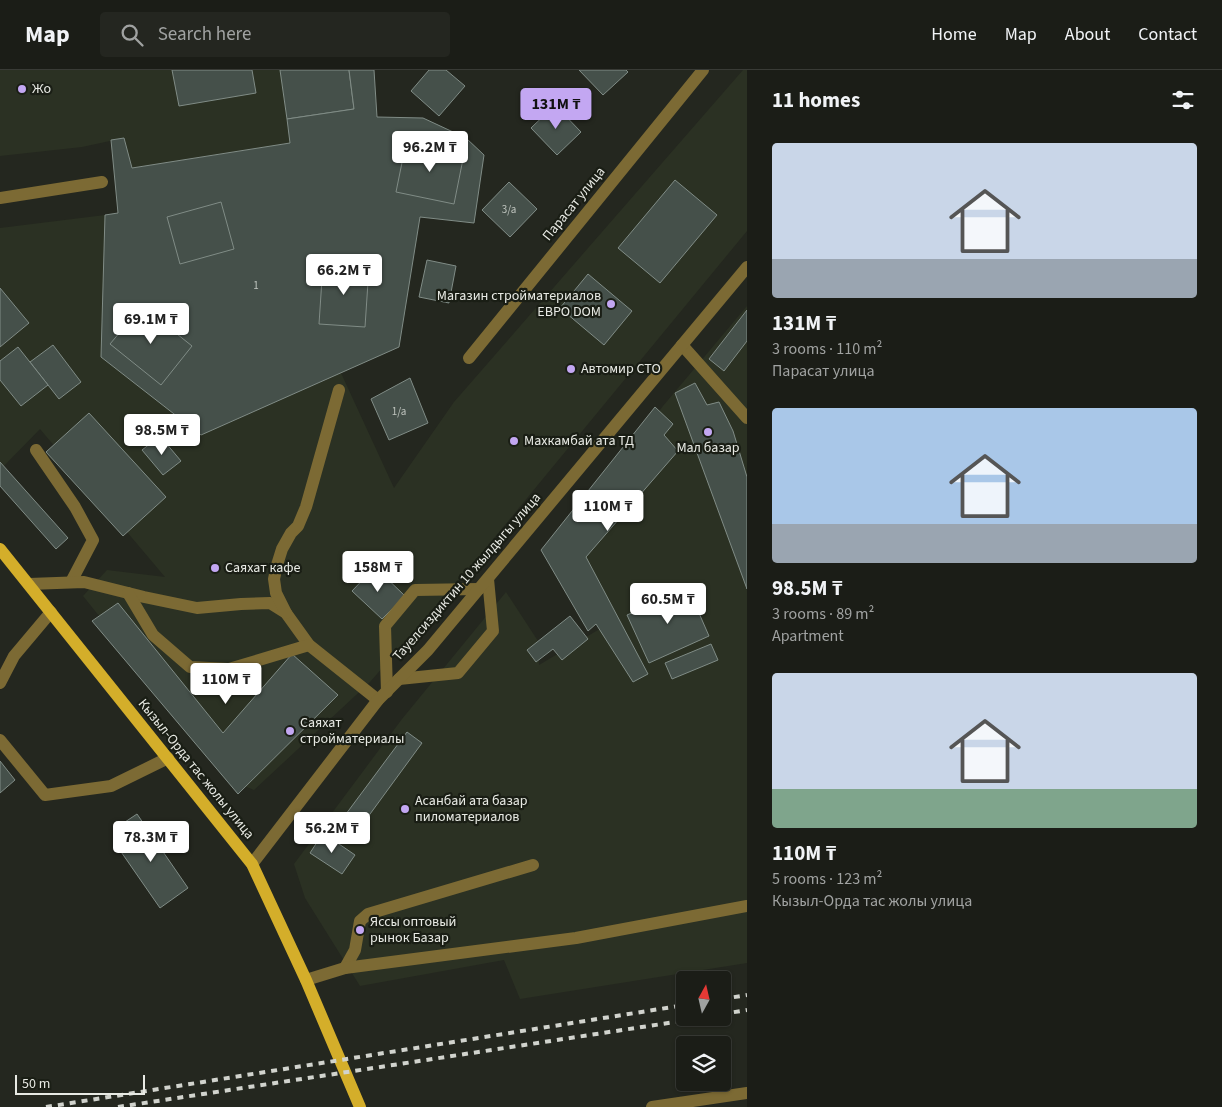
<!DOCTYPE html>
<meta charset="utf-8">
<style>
:root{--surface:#1b1d17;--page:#242620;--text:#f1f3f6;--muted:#a0a2a1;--line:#393b36;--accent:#c3a7f2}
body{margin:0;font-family:"Source Sans 3",sans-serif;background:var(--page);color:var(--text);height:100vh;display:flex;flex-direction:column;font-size:19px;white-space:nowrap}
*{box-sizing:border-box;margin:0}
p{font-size:16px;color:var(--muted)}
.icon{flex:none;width:28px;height:28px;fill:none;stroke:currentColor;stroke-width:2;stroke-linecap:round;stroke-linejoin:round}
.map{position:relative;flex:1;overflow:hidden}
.drawer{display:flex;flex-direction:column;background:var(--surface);width:475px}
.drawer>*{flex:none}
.needle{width:32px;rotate:8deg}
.buttons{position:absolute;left:676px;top:901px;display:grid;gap:10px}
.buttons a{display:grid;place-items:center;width:55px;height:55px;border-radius:5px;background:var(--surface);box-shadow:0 1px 4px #0004,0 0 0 1px var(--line);font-size:25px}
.scale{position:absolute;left:15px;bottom:12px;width:130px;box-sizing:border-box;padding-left:5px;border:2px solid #e8eae4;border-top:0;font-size:14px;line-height:18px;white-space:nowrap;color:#e8eae4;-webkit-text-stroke:4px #1a1e15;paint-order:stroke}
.price{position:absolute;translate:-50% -42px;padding:0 11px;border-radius:5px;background:#fff;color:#222;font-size:16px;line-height:32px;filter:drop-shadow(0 1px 2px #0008)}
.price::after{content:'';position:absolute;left:50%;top:30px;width:15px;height:11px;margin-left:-8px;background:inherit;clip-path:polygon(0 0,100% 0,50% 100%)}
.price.active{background:var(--accent);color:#111}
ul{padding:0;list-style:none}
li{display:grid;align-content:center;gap:10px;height:265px;padding:0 25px}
li span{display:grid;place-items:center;height:155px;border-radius:5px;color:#555}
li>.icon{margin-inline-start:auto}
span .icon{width:90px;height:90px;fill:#fffc;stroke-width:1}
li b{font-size:21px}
h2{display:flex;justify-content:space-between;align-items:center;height:60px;padding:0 25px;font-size:21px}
header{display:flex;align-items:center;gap:30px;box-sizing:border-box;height:70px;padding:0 25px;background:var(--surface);border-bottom:1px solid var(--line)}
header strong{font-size:24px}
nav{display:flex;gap:28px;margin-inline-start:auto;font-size:18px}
.search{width:350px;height:45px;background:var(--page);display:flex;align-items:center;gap:12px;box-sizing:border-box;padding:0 18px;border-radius:5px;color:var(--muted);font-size:19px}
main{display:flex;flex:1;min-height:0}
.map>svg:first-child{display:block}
</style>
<header>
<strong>Map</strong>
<div class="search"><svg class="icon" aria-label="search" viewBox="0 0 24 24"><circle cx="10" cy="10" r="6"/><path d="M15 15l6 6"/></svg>Search here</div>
<nav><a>Home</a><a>Map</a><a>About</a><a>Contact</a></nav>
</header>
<main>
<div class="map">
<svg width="747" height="1037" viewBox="0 0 747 1037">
<rect width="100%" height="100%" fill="#24271f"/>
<g fill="#2b3123">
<polygon points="0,0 280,0 290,73 132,98 124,68 82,77 0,86"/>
<polygon points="743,0 747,0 747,161 467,501 370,612 254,720 232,711 83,526 107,500 165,507 40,359 0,400 0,158 105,145 101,287 201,365 341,303 394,418 454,332"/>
<polygon points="747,236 747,893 520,929 504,890 360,916 305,828 294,794 402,649 506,522 538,571 539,595 603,557 549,488 663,336"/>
</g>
<g fill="#45504a" stroke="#808c86">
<polygon points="172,0 252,0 256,23 179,36"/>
<polygon points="280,0 349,0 354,39 287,49"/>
<polygon points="349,0 374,0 377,47 423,48 466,68 484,85 474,153 420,147 399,277 201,365 101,287 105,145 118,143 111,70 124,68 132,98 290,73 287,49 354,39"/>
<polygon points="429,0 446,0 465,16 439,46 411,21"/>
<polygon points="579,0 626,0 628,2 603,25"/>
<polygon points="555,35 581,62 557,85 531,58"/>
<polygon points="406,73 464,84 454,134 396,122"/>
<polygon points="675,110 717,145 660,213 618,178"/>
<polygon points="509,112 537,139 510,167 482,140"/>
<polygon points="221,132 234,179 180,194 167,147"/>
<polygon points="427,190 456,196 449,233 419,227"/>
<polygon points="323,194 369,197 365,257 319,254"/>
<polygon points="588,204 632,241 604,275 560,238"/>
<polygon points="0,218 29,253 0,277"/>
<polygon points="142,236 192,276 161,315 110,274"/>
<polygon points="747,240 747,271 724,301 709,289"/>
<polygon points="53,275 81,312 59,329 30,292"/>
<polygon points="18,277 48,315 21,336 0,310 0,291"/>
<polygon points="410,308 428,353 389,370 371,329"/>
<polygon points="695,313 707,335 719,332 733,361 747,407 747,519 675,323"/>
<polygon points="655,337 673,354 664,365 678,381 586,487 648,604 633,612 596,554 588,561 541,480"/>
<polygon points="89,343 166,427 123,466 46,382"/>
<polygon points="160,366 181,391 163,405 142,380"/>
<polygon points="0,392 68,468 56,479 0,416"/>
<polygon points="375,497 405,526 382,549 352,521"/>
<polygon points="688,518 709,566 649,593 627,545"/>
<polygon points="118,533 223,663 292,584 338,625 238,724 92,551"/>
<polygon points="570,546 588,569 562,590 553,579 536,592 527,580"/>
<polygon points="711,574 718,590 672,609 665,593"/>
<polygon points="407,662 422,673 362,755 346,744"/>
<polygon points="0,691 15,710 0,723"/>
<polygon points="137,744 188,818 160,838 117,776 131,766 122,754"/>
<polygon points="323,763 355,785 342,804 310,783"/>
</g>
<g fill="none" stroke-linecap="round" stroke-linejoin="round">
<g stroke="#7c6a34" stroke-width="12">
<polyline points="0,128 102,112"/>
<polyline points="682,275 747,348"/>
<polyline points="469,288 703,0"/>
<polyline points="36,380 75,437 93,470 71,512"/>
<polyline points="29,514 84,512 144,527 197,538 241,534 270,533 286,543 309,575 378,630"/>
<polyline points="128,523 153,565 190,597 229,599 309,575"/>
<polyline points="286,543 276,523 274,509 277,495 282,479 291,463 298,456 306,437 339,320"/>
<polyline points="399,609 458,603 493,561 488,509"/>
<polyline points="0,613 14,586 51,542"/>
<polyline points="387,622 385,556 415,520 479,519"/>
<polyline points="0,670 45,725 111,716 168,688"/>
<polyline points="252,794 378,630 428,580 747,197"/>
<polyline points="345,898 355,880 360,851 368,844 533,795"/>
<polyline points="306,910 345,898 576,868 747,836"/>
<polyline points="652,1037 747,1023"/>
</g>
<polyline stroke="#d4ae2a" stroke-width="12" points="0,479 252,794 306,910 360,1037"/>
<g stroke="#d1d3cd" stroke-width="4" stroke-dasharray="6 6" stroke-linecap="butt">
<polyline points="722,929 747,925"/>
<polyline points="722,944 747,940"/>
<polyline points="46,1037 685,935"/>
<polyline points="118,1037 701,948"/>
</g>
</g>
<g fill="#c3a7f2" stroke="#1a1e15" stroke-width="2">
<circle cx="22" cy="19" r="5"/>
<circle cx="611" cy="234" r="5"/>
<circle cx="571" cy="299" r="5"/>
<circle cx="708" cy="362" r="5"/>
<circle cx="514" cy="371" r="5"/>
<circle cx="215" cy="498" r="5"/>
<circle cx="290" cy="661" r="5"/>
<circle cx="405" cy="739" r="5"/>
<circle cx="360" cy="860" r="5"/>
</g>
<g text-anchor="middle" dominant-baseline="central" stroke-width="4.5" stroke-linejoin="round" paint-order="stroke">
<g font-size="11" fill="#bfc4be">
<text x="509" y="139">3/а</text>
<text x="256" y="215">1</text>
<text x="399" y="341">1/а</text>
</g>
<g font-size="14" fill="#e8eae4" stroke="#1a1e15" text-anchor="start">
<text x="32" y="19">Жо</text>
<text x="601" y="226" text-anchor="end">Магазин стройматериалов<tspan x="601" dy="16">ЕВРО DOM</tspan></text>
<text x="581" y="299">Автомир СТО</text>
<text x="524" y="371">Махкамбай ата ТД</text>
<text x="708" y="378" text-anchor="middle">Мал базар</text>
<text x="225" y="498">Саяхат кафе</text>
<text x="300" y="653">Саяхат<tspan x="300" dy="16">стройматериалы</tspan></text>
<text x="415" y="731">Асанбай ата базар<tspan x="415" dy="16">пиломатериалов</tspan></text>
<text x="370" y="852">Яссы оптовый<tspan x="370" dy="16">рынок Базар</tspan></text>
</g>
<g font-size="14" fill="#e8eae4" stroke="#1a1e15">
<text transform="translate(574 134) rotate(-51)">Парасат улица</text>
<text transform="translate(467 507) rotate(-49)">Тауелсиздиктин 10 жылдыгы улица</text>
<text transform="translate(196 699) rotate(51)">Кызыл-Орда тас жолы улица</text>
</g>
</g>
</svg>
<div class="buttons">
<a><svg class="needle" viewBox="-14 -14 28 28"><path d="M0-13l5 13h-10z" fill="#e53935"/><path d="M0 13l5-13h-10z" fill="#a0a2a1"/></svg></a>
<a><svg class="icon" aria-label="layers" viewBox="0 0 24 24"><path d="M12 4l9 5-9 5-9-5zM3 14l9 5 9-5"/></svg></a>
</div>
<div class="scale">50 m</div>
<b class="price active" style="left:556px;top:60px">131M ₸</b>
<b class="price" style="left:430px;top:103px">96.2M ₸</b>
<b class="price" style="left:344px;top:226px">66.2M ₸</b>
<b class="price" style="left:151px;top:275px">69.1M ₸</b>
<b class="price" style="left:162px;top:386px">98.5M ₸</b>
<b class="price" style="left:608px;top:462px">110M ₸</b>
<b class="price" style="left:378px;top:523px">158M ₸</b>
<b class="price" style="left:668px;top:555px">60.5M ₸</b>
<b class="price" style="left:226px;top:635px">110M ₸</b>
<b class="price" style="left:332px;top:784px">56.2M ₸</b>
<b class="price" style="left:151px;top:793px">78.3M ₸</b>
</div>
<section class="drawer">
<h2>11 homes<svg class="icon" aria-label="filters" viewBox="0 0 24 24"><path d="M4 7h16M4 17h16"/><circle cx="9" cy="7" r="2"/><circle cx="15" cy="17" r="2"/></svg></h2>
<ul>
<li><span style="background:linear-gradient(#c9d6e8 75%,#9aa5b1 0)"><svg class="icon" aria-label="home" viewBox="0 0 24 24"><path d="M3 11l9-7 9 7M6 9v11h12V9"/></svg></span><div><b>131M ₸</b><p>3 rooms · 110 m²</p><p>Парасат улица</p></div></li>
<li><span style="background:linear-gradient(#a9c7e8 75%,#9aa5b1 0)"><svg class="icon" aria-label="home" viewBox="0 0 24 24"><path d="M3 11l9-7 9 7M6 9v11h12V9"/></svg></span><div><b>98.5M ₸</b><p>3 rooms · 89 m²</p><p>Apartment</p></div></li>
<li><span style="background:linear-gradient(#c9d6e8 75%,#7fa58c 0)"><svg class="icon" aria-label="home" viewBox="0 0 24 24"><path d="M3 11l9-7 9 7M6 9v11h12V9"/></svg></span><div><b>110M ₸</b><p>5 rooms · 123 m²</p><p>Кызыл-Орда тас жолы улица</p></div></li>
</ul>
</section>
</main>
